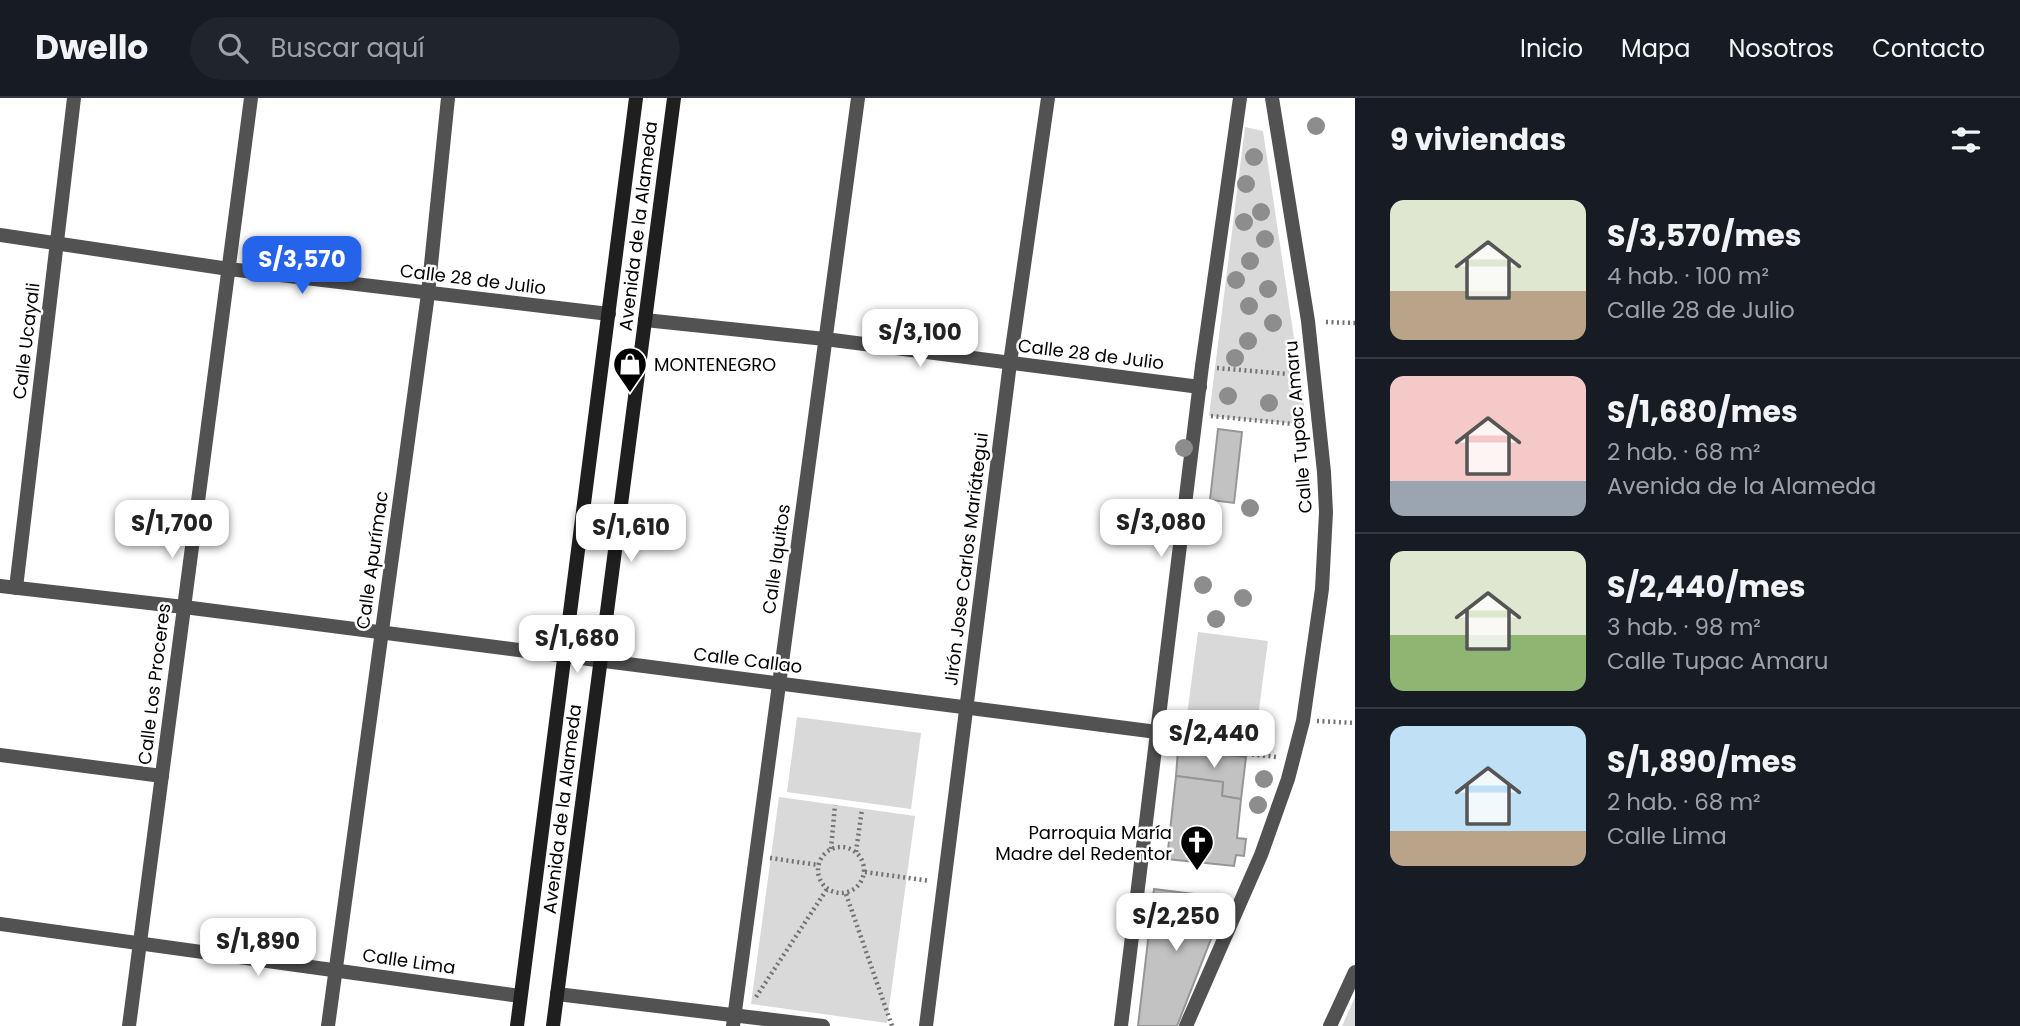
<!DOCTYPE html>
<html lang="es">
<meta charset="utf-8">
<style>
:root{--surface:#171b24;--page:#20242c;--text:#f1f3f6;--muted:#9ea1a6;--line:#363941;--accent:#2563eb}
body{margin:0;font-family:Poppins,sans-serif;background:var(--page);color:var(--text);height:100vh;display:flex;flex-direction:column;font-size:26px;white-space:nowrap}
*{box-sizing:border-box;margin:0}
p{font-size:23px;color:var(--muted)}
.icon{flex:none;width:38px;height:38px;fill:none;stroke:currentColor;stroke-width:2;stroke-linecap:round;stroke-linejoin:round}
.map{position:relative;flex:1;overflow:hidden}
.side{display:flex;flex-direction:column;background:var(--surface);width:665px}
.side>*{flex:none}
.price{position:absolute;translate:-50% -60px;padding:0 16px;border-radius:14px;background:#fff;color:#222;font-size:23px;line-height:46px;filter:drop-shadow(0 2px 4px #0008)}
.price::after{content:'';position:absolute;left:50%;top:42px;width:21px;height:16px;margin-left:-10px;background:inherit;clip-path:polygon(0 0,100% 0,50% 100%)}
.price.on{background:var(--accent);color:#fff}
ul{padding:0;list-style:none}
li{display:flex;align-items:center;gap:21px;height:175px;padding:0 35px}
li+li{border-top:2px solid var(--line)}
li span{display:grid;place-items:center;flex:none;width:196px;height:140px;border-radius:14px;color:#555}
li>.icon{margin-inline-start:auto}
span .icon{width:84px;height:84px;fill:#fffc;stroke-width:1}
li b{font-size:30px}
h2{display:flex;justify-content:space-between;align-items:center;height:84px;padding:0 35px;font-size:30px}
header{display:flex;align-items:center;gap:42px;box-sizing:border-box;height:98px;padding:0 35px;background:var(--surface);border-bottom:2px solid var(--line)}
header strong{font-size:33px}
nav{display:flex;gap:38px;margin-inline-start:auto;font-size:24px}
.search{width:490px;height:63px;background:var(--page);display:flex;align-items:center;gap:18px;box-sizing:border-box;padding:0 24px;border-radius:38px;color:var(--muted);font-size:26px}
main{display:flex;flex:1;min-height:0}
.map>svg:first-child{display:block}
</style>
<header>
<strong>Dwello</strong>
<div class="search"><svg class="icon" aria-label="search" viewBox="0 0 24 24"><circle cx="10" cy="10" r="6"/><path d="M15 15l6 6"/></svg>Buscar aquí</div>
<nav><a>Inicio</a><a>Mapa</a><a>Nosotros</a><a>Contacto</a></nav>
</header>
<main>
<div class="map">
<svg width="1355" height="928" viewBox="0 0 1355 928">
<rect width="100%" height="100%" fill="#fff"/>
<g fill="#d9d9d9">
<polygon points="1245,29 1263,33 1307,327 1209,318"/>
<polygon points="1198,534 1268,543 1254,649 1184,640"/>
<polygon points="797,619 921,635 911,711 787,694"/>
<polygon points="779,699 915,718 887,925 751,906"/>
<polygon points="1355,899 1355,928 1342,928"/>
</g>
<g fill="#c2c2c2" stroke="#969696" stroke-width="2">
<polygon points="1218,331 1242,334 1234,405 1210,402"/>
<polygon points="1178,652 1246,659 1241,701 1222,698 1223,684 1176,678"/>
<polygon points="1176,678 1223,684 1222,698 1241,701 1237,740 1246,741 1244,758 1236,757 1234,768 1167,761"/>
<polygon points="1154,791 1227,800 1177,928 1138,928"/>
</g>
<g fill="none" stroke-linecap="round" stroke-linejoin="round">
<g stroke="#747474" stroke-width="4.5" stroke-dasharray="2 3.5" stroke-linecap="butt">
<polyline points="1326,224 1355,225"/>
<polyline points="1217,270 1299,277"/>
<polyline points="1211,318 1304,327"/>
<polyline points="1317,623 1355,625"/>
<polyline points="1170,648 1277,659"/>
<circle cx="841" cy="772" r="23"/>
<polyline points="831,751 835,707"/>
<polyline points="856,754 862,711"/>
<polyline points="770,760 818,767"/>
<polyline points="865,774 930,783"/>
<polyline points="846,796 892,928"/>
<polyline points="756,899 827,791"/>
</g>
<g stroke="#525252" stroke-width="14">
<polyline points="0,137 229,171 609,216"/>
<polyline points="645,222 825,241 1200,289"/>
<polyline points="0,488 184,509 1157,634"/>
<polyline points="16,490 74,0"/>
<polyline points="0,657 162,678"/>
<polyline points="0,826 520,898"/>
<polyline points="557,896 823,928"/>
<polyline points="129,928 251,0"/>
<polyline points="328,928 428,196 448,0"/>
<polyline points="733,928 858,0"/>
<polyline points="926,928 1010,265 1048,0"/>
<polyline points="1121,928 1202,268 1240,0"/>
<polyline points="1186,928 1261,757 1288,681 1303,623 1322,491 1326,414 1324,374 1308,223 1272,0"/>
<polyline points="1330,928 1355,874"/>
</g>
<g stroke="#1f1f1f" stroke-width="14">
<polyline points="517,928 636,0"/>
<polyline points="553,928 674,0"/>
</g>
</g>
<g fill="#8d8d8d">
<circle cx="1316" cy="28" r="9"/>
<circle cx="1254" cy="59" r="9"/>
<circle cx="1246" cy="86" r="9"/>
<circle cx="1261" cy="114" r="9"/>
<circle cx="1244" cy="124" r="9"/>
<circle cx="1265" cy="141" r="9"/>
<circle cx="1250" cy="163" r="9"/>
<circle cx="1236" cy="182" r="9"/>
<circle cx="1268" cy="191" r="9"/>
<circle cx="1249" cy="208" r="9"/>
<circle cx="1273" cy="225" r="9"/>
<circle cx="1248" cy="243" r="9"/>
<circle cx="1235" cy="260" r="9"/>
<circle cx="1228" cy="298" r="9"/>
<circle cx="1269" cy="305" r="9"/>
<circle cx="1184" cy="350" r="9"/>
<circle cx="1250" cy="410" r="9"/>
<circle cx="1203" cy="487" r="9"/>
<circle cx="1243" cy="500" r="9"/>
<circle cx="1216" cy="521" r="9"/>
<circle cx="1264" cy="681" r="9"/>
<circle cx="1258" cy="707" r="9"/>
</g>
<defs>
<g id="shop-pin" transform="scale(1.75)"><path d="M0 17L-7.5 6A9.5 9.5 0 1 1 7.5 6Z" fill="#000" stroke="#fff"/><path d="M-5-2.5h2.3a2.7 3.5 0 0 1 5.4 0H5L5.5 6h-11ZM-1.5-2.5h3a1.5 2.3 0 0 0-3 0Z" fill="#fff"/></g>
<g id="church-pin" transform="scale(1.75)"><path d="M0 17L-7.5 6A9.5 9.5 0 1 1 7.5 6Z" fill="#000" stroke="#fff"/><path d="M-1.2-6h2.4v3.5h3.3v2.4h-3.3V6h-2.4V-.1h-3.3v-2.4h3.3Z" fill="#fff"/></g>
</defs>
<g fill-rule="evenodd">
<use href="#shop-pin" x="630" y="266"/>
<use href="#church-pin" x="1197" y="744"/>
</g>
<g text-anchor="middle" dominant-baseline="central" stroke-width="5" stroke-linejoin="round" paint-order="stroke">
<g font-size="18" fill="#000" stroke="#fff">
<text transform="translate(638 128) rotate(-83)">Avenida de la Alameda</text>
<text transform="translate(473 181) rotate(7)">Calle 28 de Julio</text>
<text transform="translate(26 243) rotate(-83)">Calle Ucayali</text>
<text transform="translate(1091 256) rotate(7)">Calle 28 de Julio</text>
<text transform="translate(1298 329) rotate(-95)">Calle Tupac Amaru</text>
<text transform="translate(776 461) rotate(-82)">Calle Iquitos</text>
<text transform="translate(966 461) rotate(-83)">Jirón Jose Carlos Mariátegui</text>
<text transform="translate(372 462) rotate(-82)">Calle Apurímac</text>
<text transform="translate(748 562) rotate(7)">Calle Callao</text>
<text transform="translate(154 586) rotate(-83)">Calle Los Proceres</text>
<text transform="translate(562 711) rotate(-83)">Avenida de la Alameda</text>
<text transform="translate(409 863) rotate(8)">Calle Lima</text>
</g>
<g font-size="18" fill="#000" stroke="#fff" text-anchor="start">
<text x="654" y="266">MONTENEGRO</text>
<text x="1172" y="734" text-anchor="end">Parroquia María<tspan x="1172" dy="21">Madre del Redentor</tspan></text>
</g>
</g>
</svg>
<b class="price on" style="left:302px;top:198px">S/3,570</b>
<b class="price" style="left:920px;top:271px">S/3,100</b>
<b class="price" style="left:1161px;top:461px">S/3,080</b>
<b class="price" style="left:172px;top:462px">S/1,700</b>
<b class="price" style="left:631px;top:466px">S/1,610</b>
<b class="price" style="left:577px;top:577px">S/1,680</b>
<b class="price" style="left:1214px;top:672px">S/2,440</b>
<b class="price" style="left:1176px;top:855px">S/2,250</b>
<b class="price" style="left:258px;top:880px">S/1,890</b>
</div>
<section class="side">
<h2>9 viviendas<svg class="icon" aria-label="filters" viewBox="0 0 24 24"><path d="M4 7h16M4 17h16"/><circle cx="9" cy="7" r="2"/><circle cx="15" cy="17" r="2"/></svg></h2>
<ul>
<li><span style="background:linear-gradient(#dfe7d0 65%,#b9a48a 0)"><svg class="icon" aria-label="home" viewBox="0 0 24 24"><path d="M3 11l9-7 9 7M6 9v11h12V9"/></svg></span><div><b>S/3,570/mes</b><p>4 hab. · 100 m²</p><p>Calle 28 de Julio</p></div></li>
<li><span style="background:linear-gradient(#f6c9c9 75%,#9aa5b1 0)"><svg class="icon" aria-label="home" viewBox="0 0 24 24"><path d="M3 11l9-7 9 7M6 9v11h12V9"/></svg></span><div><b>S/1,680/mes</b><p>2 hab. · 68 m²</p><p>Avenida de la Alameda</p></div></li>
<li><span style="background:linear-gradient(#dfe7d0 60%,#8fb573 0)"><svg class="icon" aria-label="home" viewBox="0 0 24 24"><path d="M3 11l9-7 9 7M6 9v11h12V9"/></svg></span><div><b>S/2,440/mes</b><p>3 hab. · 98 m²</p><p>Calle Tupac Amaru</p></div></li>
<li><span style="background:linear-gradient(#bfe0f5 75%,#b9a48a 0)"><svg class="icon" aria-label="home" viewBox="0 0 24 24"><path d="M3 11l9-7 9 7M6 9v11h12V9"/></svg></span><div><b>S/1,890/mes</b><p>2 hab. · 68 m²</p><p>Calle Lima</p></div></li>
</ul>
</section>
</main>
